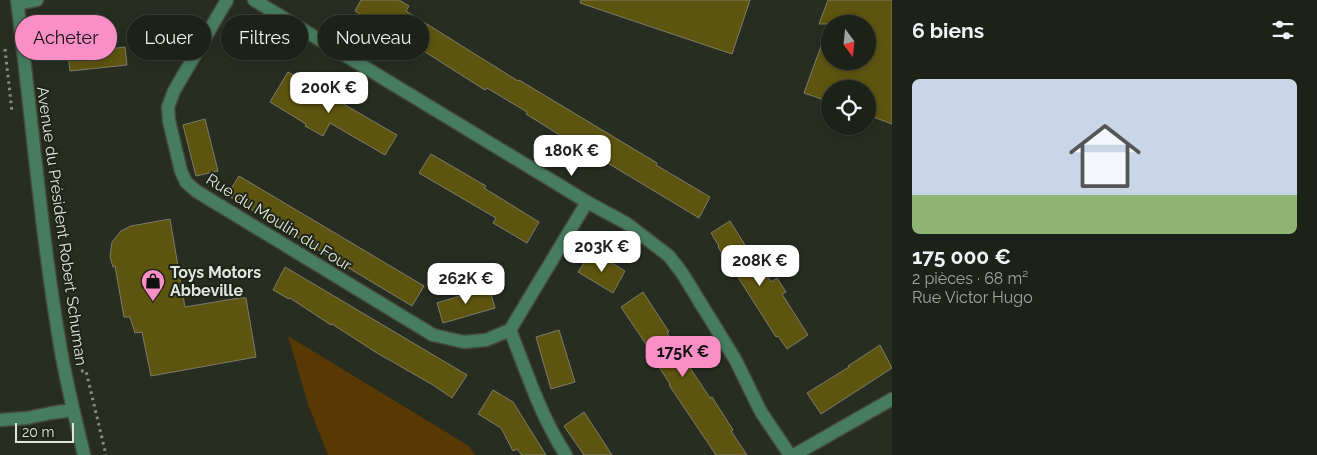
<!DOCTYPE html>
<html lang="fr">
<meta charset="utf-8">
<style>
:root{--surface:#1d2219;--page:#2a2f26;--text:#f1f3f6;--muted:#a0a4a2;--line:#3b3f38;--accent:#fa8fc7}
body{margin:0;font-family:Raleway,sans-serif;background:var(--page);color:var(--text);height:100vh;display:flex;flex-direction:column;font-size:19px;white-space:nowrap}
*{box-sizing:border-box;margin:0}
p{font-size:16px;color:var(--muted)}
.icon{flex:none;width:28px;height:28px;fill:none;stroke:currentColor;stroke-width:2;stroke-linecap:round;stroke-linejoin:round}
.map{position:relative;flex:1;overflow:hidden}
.side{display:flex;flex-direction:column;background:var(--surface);width:425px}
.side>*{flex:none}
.top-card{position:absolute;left:15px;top:15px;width:475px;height:45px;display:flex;gap:10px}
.needle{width:32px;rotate:165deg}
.fabs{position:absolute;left:821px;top:15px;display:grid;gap:10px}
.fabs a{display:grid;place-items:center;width:55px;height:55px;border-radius:50%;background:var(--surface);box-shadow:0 2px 8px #0003,0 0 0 1px var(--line);font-size:25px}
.scale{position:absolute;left:15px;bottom:12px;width:59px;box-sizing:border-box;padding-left:5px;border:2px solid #e1e6dd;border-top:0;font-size:14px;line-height:18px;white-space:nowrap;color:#e1e6dd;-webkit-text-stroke:4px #1e2418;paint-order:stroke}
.price{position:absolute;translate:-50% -42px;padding:0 11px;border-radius:10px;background:#fff;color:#222;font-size:16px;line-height:32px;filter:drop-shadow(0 1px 2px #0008)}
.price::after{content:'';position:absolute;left:50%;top:30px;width:15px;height:11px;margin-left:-8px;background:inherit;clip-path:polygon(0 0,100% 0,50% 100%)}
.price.current{background:var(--accent);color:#111}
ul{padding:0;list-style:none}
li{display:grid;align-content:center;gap:10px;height:265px;padding:0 20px}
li+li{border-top:1px solid var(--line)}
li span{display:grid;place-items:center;height:155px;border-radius:8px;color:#555}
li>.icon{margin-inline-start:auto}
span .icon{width:90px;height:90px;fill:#fffc;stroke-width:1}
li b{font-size:21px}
h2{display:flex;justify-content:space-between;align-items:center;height:60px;padding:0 20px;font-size:21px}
.chip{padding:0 18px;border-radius:22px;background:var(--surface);box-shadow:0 2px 8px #0003,0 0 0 1px var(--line);font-size:18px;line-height:45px}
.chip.current{background:var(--accent);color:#111}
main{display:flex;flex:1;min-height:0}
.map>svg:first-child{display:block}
</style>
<main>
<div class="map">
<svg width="892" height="455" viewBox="0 0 892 455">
<rect width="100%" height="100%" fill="#272e21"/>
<polygon fill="#583904" points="288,336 469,446 475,455 328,455 309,407"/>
<g fill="#5d540f" stroke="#7e7c6b">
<polygon points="361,0 399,0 409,6 406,11 518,81 519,80 657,163 656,165 710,197 699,218 606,162 607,161 574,142 573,143 555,132 526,114 527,112 487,88 485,90 422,50 355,11"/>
<polygon points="581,0 750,0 732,54 580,3"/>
<polygon points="828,0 892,0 892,124 868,115 868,89 830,89 830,102 804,93 828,27 830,28 830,61 868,61 868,24 819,24"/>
<polygon points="125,47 127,65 70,71 68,54"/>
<polygon points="288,72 397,135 385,155 330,123 323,136 305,126 306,124 270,102"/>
<polygon points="205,119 218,171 196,176 183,125"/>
<polygon points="431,154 486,186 484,188 539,222 527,243 493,223 496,218 419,173"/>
<polygon points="239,176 424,286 412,306 227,195"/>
<polygon points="170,219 185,307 239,298 246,298 256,357 151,376 142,332 135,333 130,317 124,317 115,266 113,267 110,257 112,242 121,231 131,226"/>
<polygon points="730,221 757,264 759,263 771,282 777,278 786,292 782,294 808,335 787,349 778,336 776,337 729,263 728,263 718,247 719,246 711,233"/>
<polygon points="590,254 605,263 607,260 625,271 613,293 578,272"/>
<polygon points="285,267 467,375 452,398 433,385 377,353 332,324 331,325 290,298 289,299 273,290"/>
<polygon points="489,287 495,308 443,323 437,303"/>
<polygon points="643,292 669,332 667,333 710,398 712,397 733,430 731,431 747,455 716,455 669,385 670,384 657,364 671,355 656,359 621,307"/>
<polygon points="559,330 575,382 551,389 536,337"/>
<polygon points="880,345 892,368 821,414 807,393 849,367 848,366"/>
<polygon points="493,390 513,402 546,455 522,455 517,449 513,451 501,428 478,414"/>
<polygon points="584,412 612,455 584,455 564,426"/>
</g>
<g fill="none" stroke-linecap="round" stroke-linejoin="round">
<g stroke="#454b3f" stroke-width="15">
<g id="minor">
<path d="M 17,0 C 32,117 41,235 61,351 C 67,386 76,421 84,455"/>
<polyline points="227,0 174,91 168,107 169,121 181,171 186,182 196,191 433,335 464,342 486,340 510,330 587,202"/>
<polyline points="254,0 587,202 626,223 669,256 682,273 735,359 761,412 790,455"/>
<polyline points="18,4 37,0"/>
<path d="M 510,330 C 527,373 541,417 566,455"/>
<polyline points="0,420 27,418 51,413 73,410"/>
<polyline points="794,455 892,399"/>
</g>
</g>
<g stroke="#898f84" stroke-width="3" stroke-dasharray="2.5 4" stroke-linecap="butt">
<polyline points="5,49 12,112"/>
<polyline points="81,371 86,371 106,455"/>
</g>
<use href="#minor" stroke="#467d5f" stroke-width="12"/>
</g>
<defs>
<g id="shop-pin" transform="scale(1.25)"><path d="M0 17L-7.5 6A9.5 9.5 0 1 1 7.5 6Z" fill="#fa8fc7" stroke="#1e2418"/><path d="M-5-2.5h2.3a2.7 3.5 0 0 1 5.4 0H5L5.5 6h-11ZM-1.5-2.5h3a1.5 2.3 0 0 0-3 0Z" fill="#111"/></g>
</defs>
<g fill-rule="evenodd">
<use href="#shop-pin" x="153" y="281"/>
</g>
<g text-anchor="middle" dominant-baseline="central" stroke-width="4" stroke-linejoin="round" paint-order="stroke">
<g font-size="16" fill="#e1e6dd" stroke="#1e2418">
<text transform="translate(279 222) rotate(32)">Rue du Moulin du Four</text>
<text transform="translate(62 226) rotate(82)">Avenue du Président Robert Schuman</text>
</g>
<g font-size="16" font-weight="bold" fill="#e1e6dd" stroke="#1e2418" text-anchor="start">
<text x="170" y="272">Toys Motors<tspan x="170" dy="18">Abbeville</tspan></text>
</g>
</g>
</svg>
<div class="fabs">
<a><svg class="needle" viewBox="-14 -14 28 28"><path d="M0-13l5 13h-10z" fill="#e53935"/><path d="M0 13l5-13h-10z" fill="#a0a4a2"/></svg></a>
<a><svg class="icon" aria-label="locate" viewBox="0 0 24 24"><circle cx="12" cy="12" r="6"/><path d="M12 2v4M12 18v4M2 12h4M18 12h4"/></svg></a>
</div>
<div class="scale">20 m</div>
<b class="price" style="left:329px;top:114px">200K €</b>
<b class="price" style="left:572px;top:177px">180K €</b>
<b class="price" style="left:602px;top:273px">203K €</b>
<b class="price" style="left:760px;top:287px">208K €</b>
<b class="price" style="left:466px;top:305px">262K €</b>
<b class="price current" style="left:683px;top:378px">175K €</b>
<div class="top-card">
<a class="chip current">Acheter</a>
<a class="chip">Louer</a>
<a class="chip">Filtres</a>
<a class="chip">Nouveau</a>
</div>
</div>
<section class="side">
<h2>6 biens<svg class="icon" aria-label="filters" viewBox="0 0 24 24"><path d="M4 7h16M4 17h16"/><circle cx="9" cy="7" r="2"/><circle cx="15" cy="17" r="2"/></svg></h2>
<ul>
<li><span style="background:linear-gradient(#c9d6e8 75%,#8fb573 0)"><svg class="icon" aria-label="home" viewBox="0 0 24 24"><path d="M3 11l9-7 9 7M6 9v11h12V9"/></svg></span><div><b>175 000 €</b><p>2 pièces · 68 m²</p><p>Rue Victor Hugo</p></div></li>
</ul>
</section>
</main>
